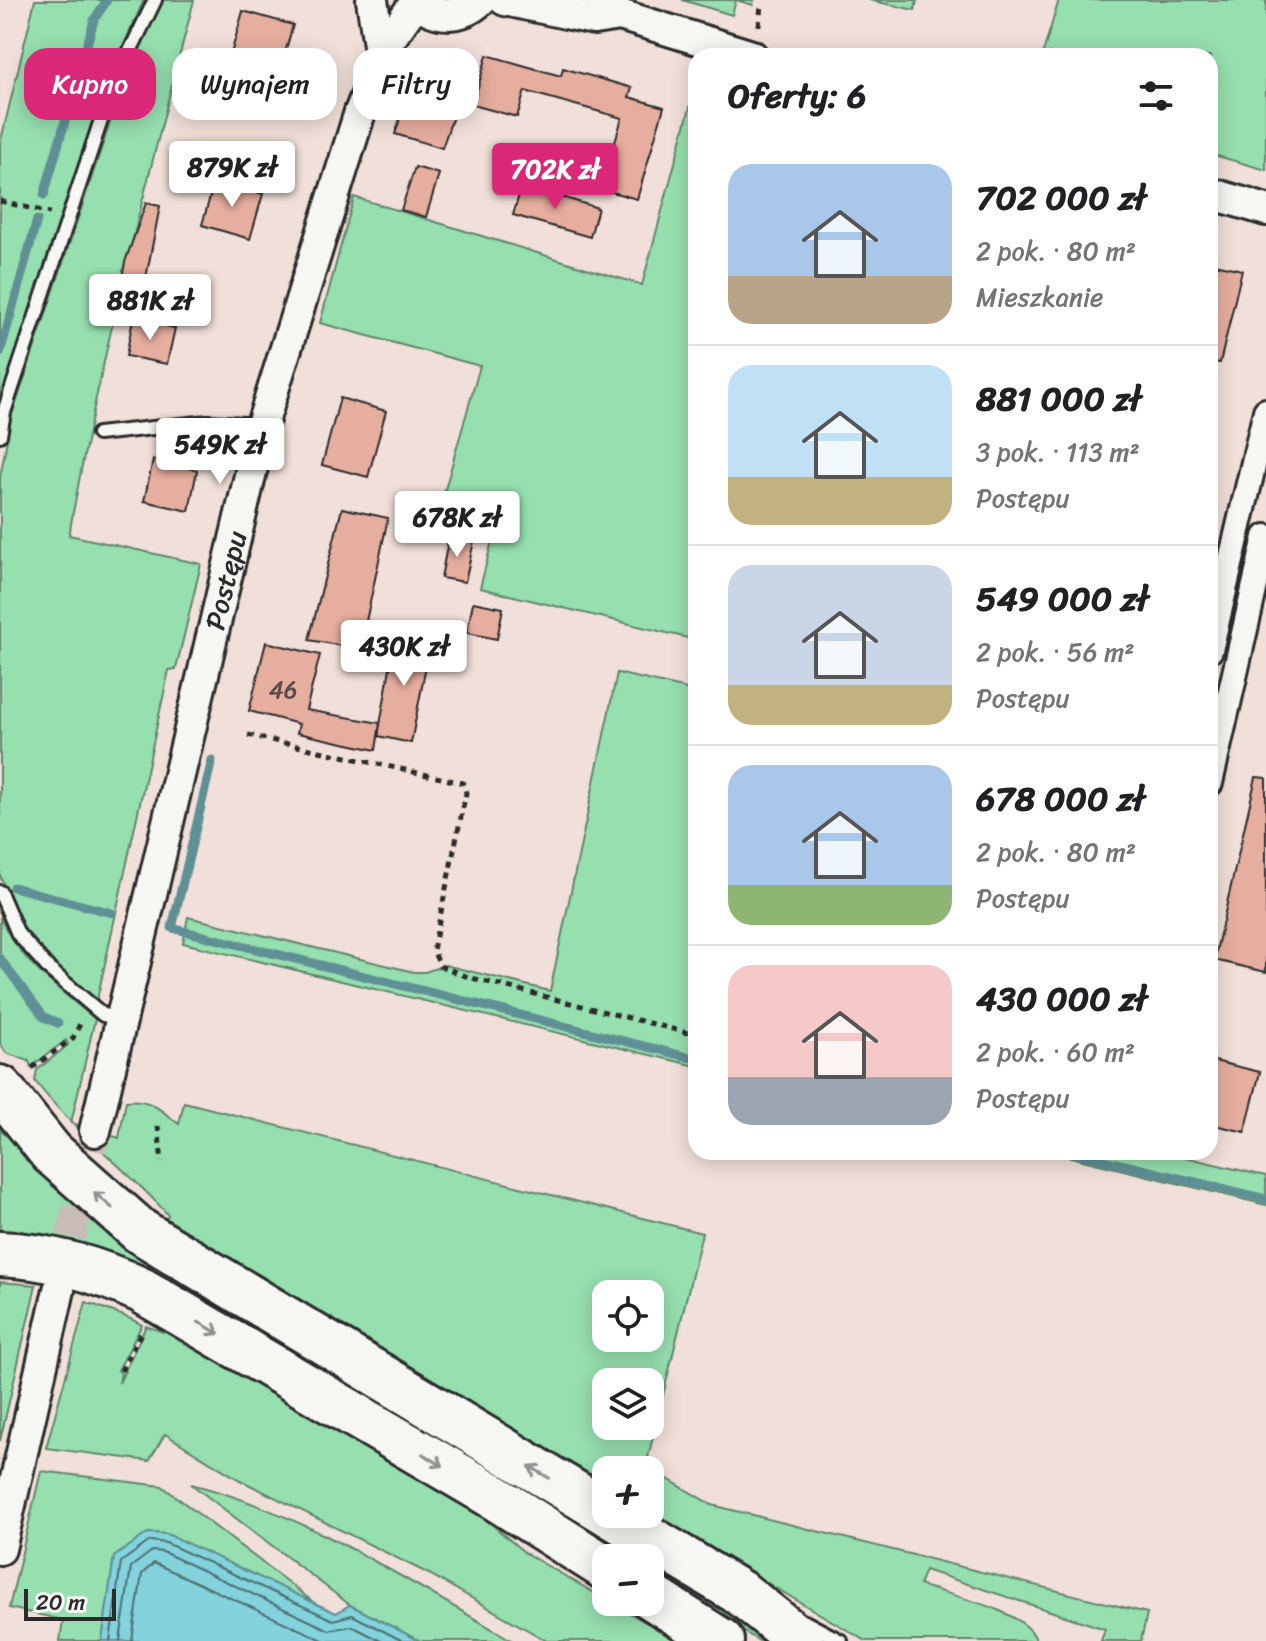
<!DOCTYPE html>
<html lang="pl">
<meta charset="utf-8">
<style>
:root{--surface:#fff;--page:#f2f2f2;--text:#202124;--muted:#757577;--line:#e0e0e0;--accent:#db2777}
body{margin:0;font-family:Sriracha,sans-serif;background:var(--page);color:var(--text);height:100vh;display:flex;flex-direction:column;font-size:30px;white-space:nowrap}
*{box-sizing:border-box;margin:0}
p{font-size:26px;color:var(--muted)}
.icon{flex:none;width:44px;height:44px;fill:none;stroke:currentColor;stroke-width:2;stroke-linecap:round;stroke-linejoin:round}
.map{position:relative;flex:1;overflow:hidden}
.details{position:absolute;left:688px;top:48px;width:530px;height:1112px;display:flex;flex-direction:column;background:var(--surface);border-radius:24px;box-shadow:0 4px 20px #0003}
.details>*{flex:none}
.top-card{position:absolute;left:24px;top:48px;width:544px;height:72px;display:flex;gap:16px}
.fabs{position:absolute;left:592px;top:1280px;display:grid;gap:16px}
.fabs a{display:grid;place-items:center;width:72px;height:72px;border-radius:16px;background:var(--surface);box-shadow:0 4px 20px #0003;font-size:40px}
.scale{position:absolute;left:24px;bottom:20px;width:92px;box-sizing:border-box;padding-left:8px;border:4px solid #2b2b2b;border-top:0;font-size:22px;line-height:28px;white-space:nowrap;color:#2b2b2b;-webkit-text-stroke:6px #f6f6f2;paint-order:stroke}
.price{position:absolute;translate:-50% -68px;padding:0 18px;border-radius:8px;background:#fff;color:#222;font-size:26px;line-height:52px;filter:drop-shadow(0 2px 4px #0008)}
.price::after{content:'';position:absolute;left:50%;top:48px;width:24px;height:18px;margin-left:-12px;background:inherit;clip-path:polygon(0 0,100% 0,50% 100%)}
.price.current{background:var(--accent);color:#fff}
ul{padding:0;list-style:none}
li{display:flex;align-items:center;gap:24px;height:200px;padding:0 40px}
li+li{border-top:2px solid var(--line)}
li span{display:grid;place-items:center;flex:none;width:224px;height:160px;border-radius:24px;color:#555}
li>.icon{margin-inline-start:auto}
span .icon{width:96px;height:96px;fill:#fffc;stroke-width:1}
li b{font-size:34px}
h2{display:flex;justify-content:space-between;align-items:center;height:96px;padding:0 40px;font-size:34px}
.chip{padding:0 28px;border-radius:24px;background:var(--surface);box-shadow:0 4px 20px #0003;font-size:28px;line-height:72px}
.chip.current{background:var(--accent);color:#fff}
.map>svg:first-child{display:block}
</style>
<div class="map">
<svg width="1266" height="1641" viewBox="0 0 1266 1641">
<rect width="100%" height="100%" fill="#f1e0d9"/>
<filter id="ink" filterUnits="userSpaceOnUse"><feTurbulence type="fractalNoise" baseFrequency=".0125" numOctaves="2"/><feDisplacementMap in="SourceGraphic" scale="16" xChannelSelector="R" yChannelSelector="G"/><feConvolveMatrix kernelMatrix="1 2 1 2 8 2 1 2 1" color-interpolation-filters="sRGB"/></filter>
<g filter="url(#ink)">
<g fill="#96dfae" stroke="#60856c" stroke-width="2" fill-rule="evenodd">
<polygon points="35,0 144,0 101,95 0,405 0,144"/>
<path d="M 161,0 L 194,0 C 148,178 101,354 69,535 L 201,564 L 176,669 L 169,670 L 97,1000 L 55,965 L 23,928 L 0,876 L 0,477 L 11,418 L 121,90 Z"/>
<polygon points="682,0 754,0 753,5 736,0 732,15"/>
<polygon points="869,0 917,0 915,10"/>
<polygon points="1059,0 1266,0 1266,170 1210,154 1210,56 1042,56"/>
<polygon points="696,85 696,640 480,588 494,533 436,521 480,366 320,323 354,197 642,285"/>
<polygon points="617,673 696,691 696,1066 183,943 188,917 414,972 425,972 445,965 550,991"/>
<path d="M 0,917 C 19,961 59,989 95,1019 L 71,1123 L 119,1138 L 126,1101 C 151,1098 160,1110 179,1124 L 184,1102 L 702,1233 L 646,1466 L 712,1505 L 1147,1613 L 1141,1641 L 1101,1641 L 1105,1629 L 925,1570 L 919,1585 C 948,1595 1030,1611 1036,1641 L 866,1641 L 650,1514 L 650,1470 L 606,1470 L 606,1487 L 165,1224 L 168,1215 C 128,1169 72,1130 35,1081 L 37,1070 L 68,1045 L 66,1040 L 31,1067 L 29,1061 L 6,1053 L 0,1043 ZM 606,1294 L 650,1294 L 650,1338 L 606,1338 ZM 606,1382 L 650,1382 L 650,1426 L 606,1426 Z"/>
<polygon points="0,1129 98,1226 131,1252 650,1558 623,1558 0,1236"/>
<polygon points="1050,1152 1164,1152 1252,1173 1266,1176 1266,1205"/>
<polygon points="0,1282 36,1285 0,1441"/>
<path d="M 86,1302 C 105,1309 126,1315 142,1325 L 118,1370 L 121,1373 L 119,1383 L 146,1326 L 163,1332 L 168,1321 L 452,1490 L 525,1553 L 678,1641 L 547,1641 L 431,1575 L 240,1480 L 165,1434 L 149,1461 L 46,1448 Z"/>
<polygon points="41,1471 162,1486 316,1604 167,1534 148,1533 114,1557 102,1641 60,1641 63,1620 9,1608"/>
<path d="M 191,1484 C 306,1513 411,1583 513,1641 L 420,1641 L 350,1605 Z"/>
<polygon points="650,1558 781,1641 759,1641 650,1574"/>
</g>
<polygon fill="#82d3dc" stroke="#5f9095" stroke-width="2" points="148,1533 167,1534 336,1613 350,1605 420,1641 102,1641 114,1557"/>
<g fill="none" stroke-linecap="round" stroke-linejoin="round">
<g stroke="#4e6e72" stroke-width="2">
<polyline points="110,1641 121,1562 150,1541 166,1543 333,1620 352,1615 403,1641"/>
<polyline points="120,1641 131,1567 152,1551 163,1552 329,1630 352,1626 381,1641"/>
<polyline points="132,1641 142,1574 154,1563 325,1641"/>
</g>
<g stroke="#5f9095" stroke-width="9">
<polyline points="44,195 94,20 107,0"/>
<polyline points="0,353 37,220"/>
<polyline points="212,760 172,928 696,1059"/>
<polyline points="13,887 112,913"/>
<polyline points="0,959 44,1017 58,1023"/>
<polyline points="1070,1152 1266,1199"/>
</g>
</g>
<g fill="#e6ae9f" stroke="#2b2b2b" stroke-width="2">
<polygon points="243,11 293,25 279,74 229,61"/>
<polygon points="487,55 561,76 563,68 632,88 629,97 664,107 637,199 601,189 622,118 525,91 517,117 473,105"/>
<polygon points="411,84 459,99 442,148 395,134"/>
<polygon points="415,167 439,174 426,217 401,210"/>
<polygon points="215,179 263,194 250,239 202,225"/>
<polygon points="522,185 598,208 590,237 513,215"/>
<polygon points="146,203 160,206 140,309 117,305 125,262"/>
<polygon points="1210,263 1242,270 1220,363 1210,362"/>
<polygon points="133,319 175,328 167,364 126,356"/>
<polygon points="340,398 386,411 368,477 322,465"/>
<polygon points="153,460 197,470 189,511 144,501"/>
<polygon points="342,508 388,518 365,626 377,628 377,652 309,640"/>
<polygon points="449,536 474,541 465,582 441,578"/>
<polygon points="473,602 503,608 497,639 467,633"/>
<polygon points="396,634 431,640 411,743 378,736"/>
<polygon points="266,642 320,655 306,710 380,723 376,750 297,733 299,724 249,711"/>
<polygon points="1256,777 1266,778 1266,972 1214,960"/>
<polygon points="1210,1060 1260,1072 1245,1132 1210,1124"/>
</g>
<g fill="none" stroke-linecap="round" stroke-linejoin="round">
<polyline stroke="#c9bcb6" stroke-width="30" stroke-dasharray="30 15" stroke-linecap="butt" points="61,1281 95,1131"/>
<g stroke="#2b2b2b" stroke-width="18">
<g id="service">
<polyline points="98,434 208,422 262,425"/>
<polyline points="0,435 4,412 111,90 155,0"/>
<polyline points="0,892 18,934 50,970 103,1015 120,1018"/>
<polyline points="805,1622 841,1641"/>
</g>
</g>
<g stroke="#2b2b2b" stroke-width="30">
<g id="minor">
<polyline points="1210,650 1266,411"/>
<polyline points="1210,783 1266,537"/>
</g>
</g>
<g stroke="#2b2b2b" stroke-width="36">
<g id="tertiary">
<polyline points="372,0 381,58"/>
<path d="M 415,0 C 436,18 461,19 481,0"/>
<polyline points="505,0 594,19 620,15"/>
<polyline points="604,0 620,15 752,56"/>
<polyline points="1210,193 1266,210"/>
<path id="s1" d="M 95,1131 L 262,425 L 360,112 L 389,40 L 416,2"/>
<polyline points="0,1549 59,1290"/>
</g>
</g>
<g stroke="#2b2b2b" stroke-width="50">
<g id="motorway">
<polyline points="0,1088 51,1152 140,1231 606,1512"/>
<path d="M 0,1254 C 51,1256 95,1269 141,1290 L 488,1493 L 606,1568"/>
<polyline points="609,1514 742,1594 801,1641"/>
<polyline points="650,1596 721,1641"/>
</g>
</g>
<g stroke="#2b2b2b" stroke-width="5" stroke-dasharray="6 6" stroke-linecap="butt">
<polyline points="759,26 761,4"/>
<polyline points="0,201 50,213"/>
<polyline points="248,735 463,783 466,793 433,950 440,966 468,977 696,1035"/>
<polyline points="32,1068 73,1038 82,1020"/>
<polyline points="158,1126 162,1162"/>
<polyline points="121,1371 141,1333"/>
</g>
<use href="#service" stroke="#f6f6f2" stroke-width="12"/>
<use href="#minor" stroke="#f6f6f2" stroke-width="24"/>
<use href="#tertiary" stroke="#f6f6f2" stroke-width="30"/>
<use href="#motorway" stroke="#f6f6f2" stroke-width="44"/>
</g>
<defs><path id="oneway-shaft" d="M-6 0H5M1.5-3L5.5 0L1.5 3" fill="none" stroke-width="1.6" stroke-linecap="round" stroke-linejoin="round" transform="scale(2)"/></defs>
<g stroke="#90908e">
<use href="#oneway-shaft" transform="translate(103 1200) rotate(-139)"/>
<use href="#oneway-shaft" transform="translate(209 1328) rotate(29)"/>
<use href="#oneway-shaft" transform="translate(433 1460) rotate(31)"/>
<use href="#oneway-shaft" transform="translate(539 1472) rotate(-149)"/>
</g>
</g>
<g text-anchor="middle" dominant-baseline="central" stroke-width="8" stroke-linejoin="round" paint-order="stroke">
<g font-size="24" fill="#5a4c48">
<text x="283" y="690">46</text>
</g>
<g font-size="28" fill="#2b2b2b" stroke="#f6f6f2">
<text stroke="none"><textPath href="#s1" startOffset="566">Postępu</textPath></text>
</g>
</g>
</svg>
<div class="fabs">
<a><svg class="icon" aria-label="locate" viewBox="0 0 24 24"><circle cx="12" cy="12" r="6"/><path d="M12 2v4M12 18v4M2 12h4M18 12h4"/></svg></a>
<a><svg class="icon" aria-label="layers" viewBox="0 0 24 24"><path d="M12 4l9 5-9 5-9-5zM3 14l9 5 9-5"/></svg></a>
<a>+</a>
<a>−</a>
</div>
<div class="scale">20 m</div>
<b class="price" style="left:232px;top:209px">879K zł</b>
<b class="price current" style="left:555px;top:211px">702K zł</b>
<b class="price" style="left:150px;top:342px">881K zł</b>
<b class="price" style="left:220px;top:486px">549K zł</b>
<b class="price" style="left:457px;top:559px">678K zł</b>
<b class="price" style="left:404px;top:688px">430K zł</b>
<div class="top-card">
<a class="chip current">Kupno</a>
<a class="chip">Wynajem</a>
<a class="chip">Filtry</a>
</div>
<section class="details">
<h2>Oferty: 6<svg class="icon" aria-label="filters" viewBox="0 0 24 24"><path d="M4 7h16M4 17h16"/><circle cx="9" cy="7" r="2"/><circle cx="15" cy="17" r="2"/></svg></h2>
<ul>
<li><span style="background:linear-gradient(#a9c7e8 70%,#b9a48a 0)"><svg class="icon" aria-label="home" viewBox="0 0 24 24"><path d="M3 11l9-7 9 7M6 9v11h12V9"/></svg></span><div><b>702 000 zł</b><p>2 pok. · 80 m²</p><p>Mieszkanie</p></div></li>
<li><span style="background:linear-gradient(#bfe0f5 70%,#c2b280 0)"><svg class="icon" aria-label="home" viewBox="0 0 24 24"><path d="M3 11l9-7 9 7M6 9v11h12V9"/></svg></span><div><b>881 000 zł</b><p>3 pok. · 113 m²</p><p>Postępu</p></div></li>
<li><span style="background:linear-gradient(#c9d6e8 75%,#c2b280 0)"><svg class="icon" aria-label="home" viewBox="0 0 24 24"><path d="M3 11l9-7 9 7M6 9v11h12V9"/></svg></span><div><b>549 000 zł</b><p>2 pok. · 56 m²</p><p>Postępu</p></div></li>
<li><span style="background:linear-gradient(#a9c7e8 75%,#8fb573 0)"><svg class="icon" aria-label="home" viewBox="0 0 24 24"><path d="M3 11l9-7 9 7M6 9v11h12V9"/></svg></span><div><b>678 000 zł</b><p>2 pok. · 80 m²</p><p>Postępu</p></div></li>
<li><span style="background:linear-gradient(#f6c9c9 70%,#9aa5b1 0)"><svg class="icon" aria-label="home" viewBox="0 0 24 24"><path d="M3 11l9-7 9 7M6 9v11h12V9"/></svg></span><div><b>430 000 zł</b><p>2 pok. · 60 m²</p><p>Postępu</p></div></li>
</ul>
</section>
</div>
